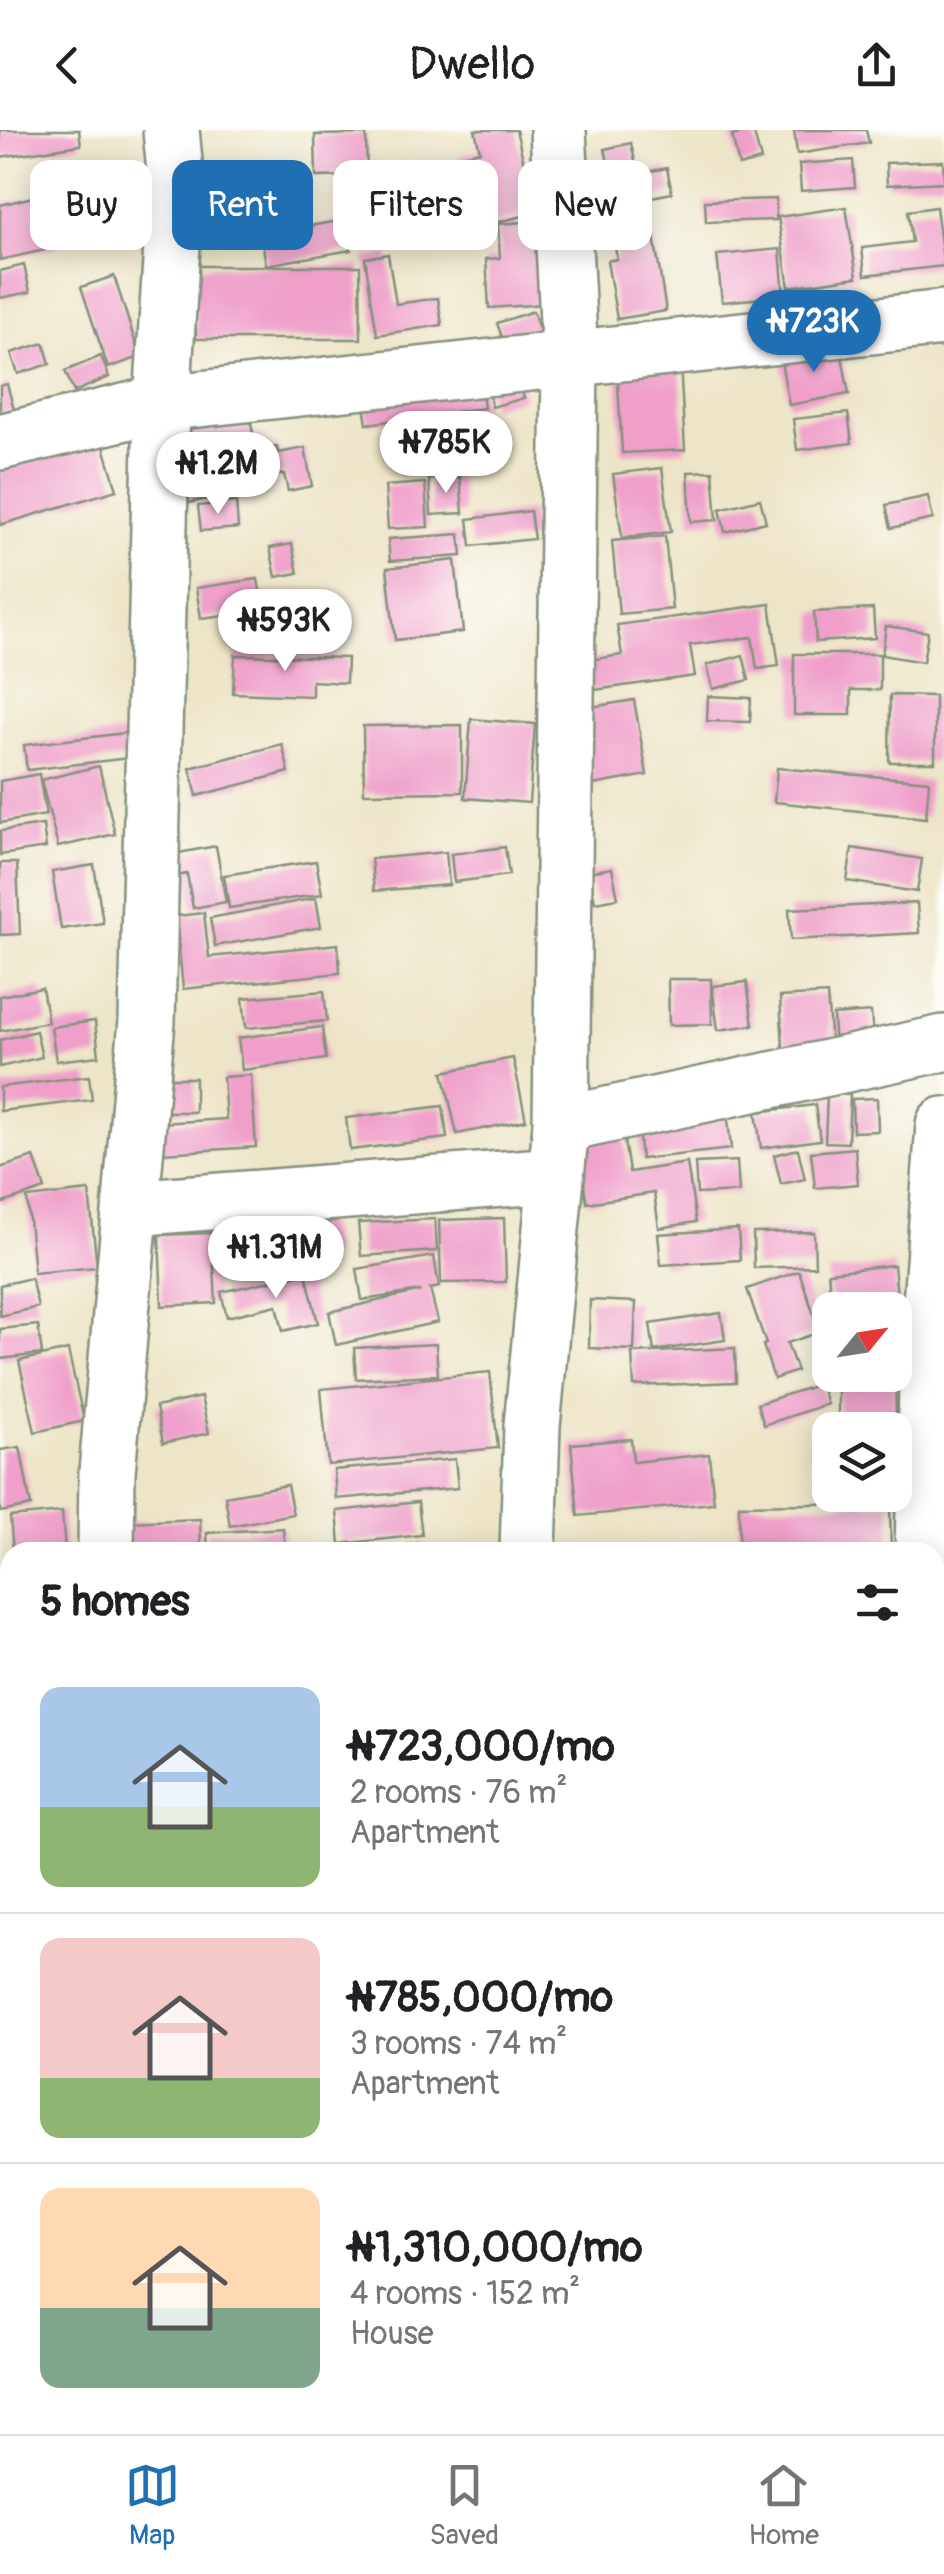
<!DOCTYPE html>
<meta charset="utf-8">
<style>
:root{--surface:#fff;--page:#f6f6f6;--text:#202124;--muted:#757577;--line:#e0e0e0;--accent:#1f6fb2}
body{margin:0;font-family:Pangolin,sans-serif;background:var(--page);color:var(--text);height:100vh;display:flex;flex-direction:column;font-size:38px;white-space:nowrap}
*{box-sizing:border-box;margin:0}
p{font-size:32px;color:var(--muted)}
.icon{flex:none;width:55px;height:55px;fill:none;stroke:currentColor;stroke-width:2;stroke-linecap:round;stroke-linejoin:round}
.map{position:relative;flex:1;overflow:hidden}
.details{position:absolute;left:0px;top:1412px;width:945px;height:892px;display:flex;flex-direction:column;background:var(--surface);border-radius:30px 30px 0 0;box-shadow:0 5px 25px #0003}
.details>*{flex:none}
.guide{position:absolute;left:30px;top:30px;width:885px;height:90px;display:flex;gap:20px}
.needle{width:65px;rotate:60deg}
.buttons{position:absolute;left:812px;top:1162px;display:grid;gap:20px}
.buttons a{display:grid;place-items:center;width:100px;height:100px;border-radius:20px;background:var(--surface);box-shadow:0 5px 25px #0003;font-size:50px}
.price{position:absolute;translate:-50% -85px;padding:0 22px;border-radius:35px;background:#fff;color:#222;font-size:32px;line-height:65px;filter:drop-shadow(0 2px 5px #0008)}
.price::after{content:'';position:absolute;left:50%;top:60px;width:30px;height:22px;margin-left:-15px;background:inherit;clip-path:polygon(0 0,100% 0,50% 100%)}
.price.current{background:var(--accent);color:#fff}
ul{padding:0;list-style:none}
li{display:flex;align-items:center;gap:30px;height:250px;padding:0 40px}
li+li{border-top:2px solid var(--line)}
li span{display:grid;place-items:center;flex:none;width:280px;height:200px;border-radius:20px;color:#555}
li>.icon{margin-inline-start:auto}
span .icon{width:120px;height:120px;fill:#fffc;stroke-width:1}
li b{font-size:42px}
h2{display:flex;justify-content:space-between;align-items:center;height:120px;padding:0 40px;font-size:42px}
.chip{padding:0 35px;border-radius:20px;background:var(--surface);box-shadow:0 5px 25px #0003;font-size:35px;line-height:90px}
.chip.current{background:var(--accent);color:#fff}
header{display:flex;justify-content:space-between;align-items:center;height:130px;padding:0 40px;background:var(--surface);font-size:45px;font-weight:600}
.menu{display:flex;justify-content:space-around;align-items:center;height:140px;border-top:2px solid var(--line);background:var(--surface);font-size:28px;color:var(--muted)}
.menu a{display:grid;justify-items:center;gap:5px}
.menu .current{color:var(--accent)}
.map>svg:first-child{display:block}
</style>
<header><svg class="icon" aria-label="back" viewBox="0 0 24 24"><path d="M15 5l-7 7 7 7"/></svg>Dwello<svg class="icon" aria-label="share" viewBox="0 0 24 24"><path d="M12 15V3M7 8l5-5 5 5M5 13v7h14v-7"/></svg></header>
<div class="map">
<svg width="944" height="2304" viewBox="0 0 944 2304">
<rect width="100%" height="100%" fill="#fdfcf7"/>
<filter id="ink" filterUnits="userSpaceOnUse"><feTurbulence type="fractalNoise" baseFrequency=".01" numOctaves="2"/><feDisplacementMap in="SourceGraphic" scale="20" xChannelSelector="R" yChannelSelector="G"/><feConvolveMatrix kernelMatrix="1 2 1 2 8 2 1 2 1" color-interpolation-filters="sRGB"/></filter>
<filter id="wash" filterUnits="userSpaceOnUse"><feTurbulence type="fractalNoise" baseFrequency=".0048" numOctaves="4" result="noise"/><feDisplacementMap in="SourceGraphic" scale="40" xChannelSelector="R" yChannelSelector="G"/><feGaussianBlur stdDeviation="2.25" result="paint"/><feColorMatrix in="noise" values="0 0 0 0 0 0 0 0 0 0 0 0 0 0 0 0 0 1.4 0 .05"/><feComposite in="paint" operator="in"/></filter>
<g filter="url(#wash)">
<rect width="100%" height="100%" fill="#ede5c7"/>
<g id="blocks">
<g fill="#ef9fca">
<polygon points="0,0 79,0 81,15 0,27"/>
<polygon points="475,0 516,0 536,83 476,97 459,26 480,21"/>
<polygon points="753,0 761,30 739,36 732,6"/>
<polygon points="794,0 866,0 869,13 797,24"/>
<polygon points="366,4 367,46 316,47 315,5"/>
<polygon points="631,13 637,40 611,46 605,19"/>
<polygon points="853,30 855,57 801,61 799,34"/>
<polygon points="943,31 944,52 887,55 886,33"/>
<polygon points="667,38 672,63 615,74 610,49"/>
<polygon points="45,64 58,117 0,130 0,75"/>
<polygon points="776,69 776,90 706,92 705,71"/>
<polygon points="846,77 857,147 789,157 778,87"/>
<polygon points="936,77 944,136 865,145 862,118 912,112 908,81"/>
<polygon points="650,81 666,181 617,189 607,131 617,129 610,87"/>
<polygon points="345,90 351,120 266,135 261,104"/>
<polygon points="538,91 544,174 489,178 486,129 500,128 498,94"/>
<polygon points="780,119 784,166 722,172 717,125"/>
<polygon points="388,124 396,174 438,168 442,195 377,205 365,128"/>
<polygon points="24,135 30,162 0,168 0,141"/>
<polygon points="195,136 360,136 361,209 196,209"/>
<polygon points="114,146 140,227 108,238 81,157"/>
<polygon points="533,181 540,202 504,213 497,193"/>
<polygon points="44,213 50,234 18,244 11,223"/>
<polygon points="840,215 849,264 789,275 780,226"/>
<polygon points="101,226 109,247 74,262 65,241"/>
<polygon points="680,233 685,320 622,323 617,236"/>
<polygon points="515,238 524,268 492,277 484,247"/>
<polygon points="480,247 484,278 367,294 362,263"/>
<polygon points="7,254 14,280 0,284 0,256"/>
<polygon points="248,281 257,321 277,317 278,323 305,318 312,356 288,361 284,344 254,350 256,358 189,373 173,297"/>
<polygon points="848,283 852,313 797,320 793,289"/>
<polygon points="102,310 117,360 0,395 0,340"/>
<polygon points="662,338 671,402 622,408 613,344"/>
<polygon points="713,341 717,390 691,392 688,342"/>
<polygon points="460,347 463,383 431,385 429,349"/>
<polygon points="425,353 428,397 388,399 385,356"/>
<polygon points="928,366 933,389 891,398 886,375"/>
<polygon points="760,369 766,392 725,402 720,379"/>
<polygon points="236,372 238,398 201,401 198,376"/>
<polygon points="530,381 534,409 471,416 468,389"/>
<polygon points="460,404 462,426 390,431 388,409"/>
<polygon points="665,406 672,479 619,484 612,411"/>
<polygon points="292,414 298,443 276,447 270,418"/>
<polygon points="455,430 463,502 395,510 387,438"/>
<polygon points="258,449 263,480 201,488 196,458"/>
<polygon points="770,474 779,536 757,539 752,507 690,515 695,546 587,561 583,531 622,525 617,495"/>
<polygon points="873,479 875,508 816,512 814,482"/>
<polygon points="886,496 928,502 923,532 882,525"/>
<polygon points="794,524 880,524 880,560 851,560 851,585 794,585"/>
<polygon points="235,525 347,528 346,553 312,551 312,566 233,563"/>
<polygon points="743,525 749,550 713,559 707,535"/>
<polygon points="890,565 935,566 935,632 889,632"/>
<polygon points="708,566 751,568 750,592 707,591"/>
<polygon points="634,570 647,645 593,655 580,579"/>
<polygon points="471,589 535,594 529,673 465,668"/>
<polygon points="462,595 462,662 364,663 363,596"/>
<polygon points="126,603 129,628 27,640 24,615"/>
<polygon points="282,614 289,642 197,666 190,638"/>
<polygon points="99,636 115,704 58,717 41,650"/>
<polygon points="777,638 929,651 926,688 774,672"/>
<polygon points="39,644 46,685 0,693 0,651"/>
<polygon points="43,695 46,718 0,725 0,701"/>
<polygon points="216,716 226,772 193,778 187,744 172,747 168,725"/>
<polygon points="505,717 509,745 454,752 451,724"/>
<polygon points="852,718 922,729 917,762 847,751"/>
<polygon points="446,722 449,755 374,761 371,729"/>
<polygon points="316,731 322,764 229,778 224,745"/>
<polygon points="0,733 17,733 20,804 0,805"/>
<polygon points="94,735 103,793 61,799 52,742"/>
<polygon points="612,738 618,768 595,772 589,742"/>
<polygon points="316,768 321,797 215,816 210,788"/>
<polygon points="917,773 919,803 791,810 789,779"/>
<polygon points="204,783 209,827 338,814 340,843 183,859 176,786"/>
<polygon points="668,849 711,849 712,894 669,895"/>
<polygon points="747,852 753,895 718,900 712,856"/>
<polygon points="42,858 48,892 0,901 0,866"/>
<polygon points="324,861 327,891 246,898 243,868"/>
<polygon points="827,864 831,915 783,919 780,867"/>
<polygon points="871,882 874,919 835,922 833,885"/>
<polygon points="95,891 99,926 56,931 51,897"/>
<polygon points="322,897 326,929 242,940 238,908"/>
<polygon points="36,901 42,927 0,937 0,910"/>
<polygon points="513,928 526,990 457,1004 443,942"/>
<polygon points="251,945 256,1017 162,1023 160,993 226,989 223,947"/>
<polygon points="89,946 92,970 0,981 0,957"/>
<polygon points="157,948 195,948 195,982 158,982"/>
<polygon points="827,964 850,965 848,1013 825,1012"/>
<polygon points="877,968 878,1001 853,1002 852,969"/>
<polygon points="815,975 820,1010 761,1018 756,982"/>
<polygon points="443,976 447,1008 350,1020 346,988"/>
<polygon points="728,989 731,1019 641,1029 638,998"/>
<polygon points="623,1004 629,1042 687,1033 696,1092 659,1098 654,1063 587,1073 577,1011"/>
<polygon points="855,1018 858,1054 815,1058 811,1022"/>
<polygon points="798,1019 805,1049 781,1054 774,1025"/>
<polygon points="34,1027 45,1059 0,1074 0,1038"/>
<polygon points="737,1031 739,1062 697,1064 695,1033"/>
<polygon points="89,1061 97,1137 34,1143 27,1068"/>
<polygon points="324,1075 334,1123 291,1131 281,1082"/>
<polygon points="504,1088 506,1152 441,1153 439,1090"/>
<polygon points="435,1089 437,1121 361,1126 358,1093"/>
<polygon points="738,1099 740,1130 661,1135 658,1104"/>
<polygon points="814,1102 815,1136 754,1138 753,1103"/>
<polygon points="212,1103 216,1173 162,1176 159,1105"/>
<polygon points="434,1126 439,1157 430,1159 438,1192 336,1215 329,1182 421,1161 362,1170 357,1139"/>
<polygon points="894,1135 900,1197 895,1198 895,1180 832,1180 828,1142"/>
<polygon points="799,1141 820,1202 787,1213 797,1241 774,1249 763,1215 766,1214 747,1159"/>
<polygon points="306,1143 318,1193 283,1201 277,1175 227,1187 221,1162"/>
<polygon points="31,1148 38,1177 0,1186 0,1155"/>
<polygon points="590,1170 636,1172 634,1220 589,1218"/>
<polygon points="721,1183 725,1210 654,1221 650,1194"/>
<polygon points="38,1195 42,1224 0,1229 0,1199"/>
<polygon points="436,1214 438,1245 356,1249 354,1218"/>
<polygon points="735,1218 736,1252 634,1256 632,1223"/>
<polygon points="68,1220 84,1291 35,1302 19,1231"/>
<polygon points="490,1242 498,1318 328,1335 321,1259"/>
<polygon points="838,1245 895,1245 896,1291 838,1292"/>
<polygon points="820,1254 827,1274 764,1295 757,1274"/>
<polygon points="201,1267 209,1303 163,1313 156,1277"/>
<polygon points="631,1309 633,1332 709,1324 714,1373 578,1386 571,1314"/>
<polygon points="20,1317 31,1376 0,1382 0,1320"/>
<polygon points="455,1329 458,1358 336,1369 334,1340"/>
<polygon points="287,1355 293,1384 230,1396 225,1366"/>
<polygon points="418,1372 422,1405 340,1414 337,1381"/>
<polygon points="890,1373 891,1422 739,1422 739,1375"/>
<polygon points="62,1382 65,1422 13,1422 10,1387"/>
<polygon points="200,1389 201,1422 128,1422 126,1392"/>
<polygon points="283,1398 285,1422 208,1422 207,1403"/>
<polygon points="423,1413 424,1422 368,1422 368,1420"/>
<polygon points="0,1579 10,1579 10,1604 0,1605"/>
<polygon points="10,1736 10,1810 0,1811 0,1737"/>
<polygon points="0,1940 10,1971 10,1979 0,1981"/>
<polygon points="944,2005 944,2087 940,2088 935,2072 935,2008"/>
<polygon points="10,2009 10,2035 0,2037 0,2010"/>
<polygon points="10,2042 10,2114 0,2115 0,2043"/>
<polygon points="10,2127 10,2171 8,2171 0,2129"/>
<polygon points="10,2293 10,2295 68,2295 70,2304 0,2304 0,2295"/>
<polygon points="790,2295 815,2295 819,2304 767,2304"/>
<polygon points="827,2295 895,2295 895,2297 861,2304 829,2304"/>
</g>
</g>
</g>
<g filter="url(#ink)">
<use href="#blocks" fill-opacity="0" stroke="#86917e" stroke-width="2.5"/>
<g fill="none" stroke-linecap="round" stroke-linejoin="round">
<g stroke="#86917e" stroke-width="60">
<g id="minor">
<polyline points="0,312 162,273 944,188"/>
<polyline points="561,995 944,913"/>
<polyline points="131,1078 555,1045"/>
<polyline points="106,1422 107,1342 147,891 162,273 176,52 171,0"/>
<polyline points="528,1422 532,1296 561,995 570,229 558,0"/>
<polyline points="923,1422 928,1214 944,995"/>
<polyline points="0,1917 10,1917"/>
<polyline points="935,2279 941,2304"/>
<polyline points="105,2295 106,2304"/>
<polyline points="519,2295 520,2304"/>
</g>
</g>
<use href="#minor" stroke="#fff" stroke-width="55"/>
</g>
</g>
</svg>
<div class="buttons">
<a><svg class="needle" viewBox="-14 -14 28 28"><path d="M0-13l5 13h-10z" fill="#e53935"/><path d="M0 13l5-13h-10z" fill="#757577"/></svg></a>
<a><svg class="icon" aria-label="layers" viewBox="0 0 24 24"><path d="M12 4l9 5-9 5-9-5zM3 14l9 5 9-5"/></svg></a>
</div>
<b class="price current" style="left:814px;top:245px">₦723K</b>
<b class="price" style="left:446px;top:366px">₦785K</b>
<b class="price" style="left:218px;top:387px">₦1.2M</b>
<b class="price" style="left:285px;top:544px">₦593K</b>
<b class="price" style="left:276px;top:1171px">₦1.31M</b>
<div class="guide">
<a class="chip">Buy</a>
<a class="chip current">Rent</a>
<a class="chip">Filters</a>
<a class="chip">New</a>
</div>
<section class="details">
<h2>5 homes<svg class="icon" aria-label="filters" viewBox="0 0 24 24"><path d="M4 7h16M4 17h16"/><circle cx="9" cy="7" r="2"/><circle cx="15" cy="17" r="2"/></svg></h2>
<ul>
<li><span style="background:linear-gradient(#a9c7e8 60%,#8fb573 0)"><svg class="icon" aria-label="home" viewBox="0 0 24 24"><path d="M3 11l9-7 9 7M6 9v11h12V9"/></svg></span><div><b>₦723,000/mo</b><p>2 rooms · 76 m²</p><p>Apartment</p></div></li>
<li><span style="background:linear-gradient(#f6c9c9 70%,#8fb573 0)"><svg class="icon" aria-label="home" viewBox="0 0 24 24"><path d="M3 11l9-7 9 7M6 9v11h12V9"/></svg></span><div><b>₦785,000/mo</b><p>3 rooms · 74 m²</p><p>Apartment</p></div></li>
<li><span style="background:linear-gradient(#ffd9b3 60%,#7fa58c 0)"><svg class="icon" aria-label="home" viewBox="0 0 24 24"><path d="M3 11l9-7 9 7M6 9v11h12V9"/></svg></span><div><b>₦1,310,000/mo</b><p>4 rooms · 152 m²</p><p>House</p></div></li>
</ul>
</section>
</div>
<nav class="menu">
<a class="current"><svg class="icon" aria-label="map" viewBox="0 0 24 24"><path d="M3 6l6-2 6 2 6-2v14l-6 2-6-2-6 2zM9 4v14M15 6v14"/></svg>Map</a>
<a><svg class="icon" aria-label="saved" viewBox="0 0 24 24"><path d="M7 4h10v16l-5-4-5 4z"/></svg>Saved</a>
<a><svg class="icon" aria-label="home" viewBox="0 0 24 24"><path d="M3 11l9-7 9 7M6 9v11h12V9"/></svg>Home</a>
</nav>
